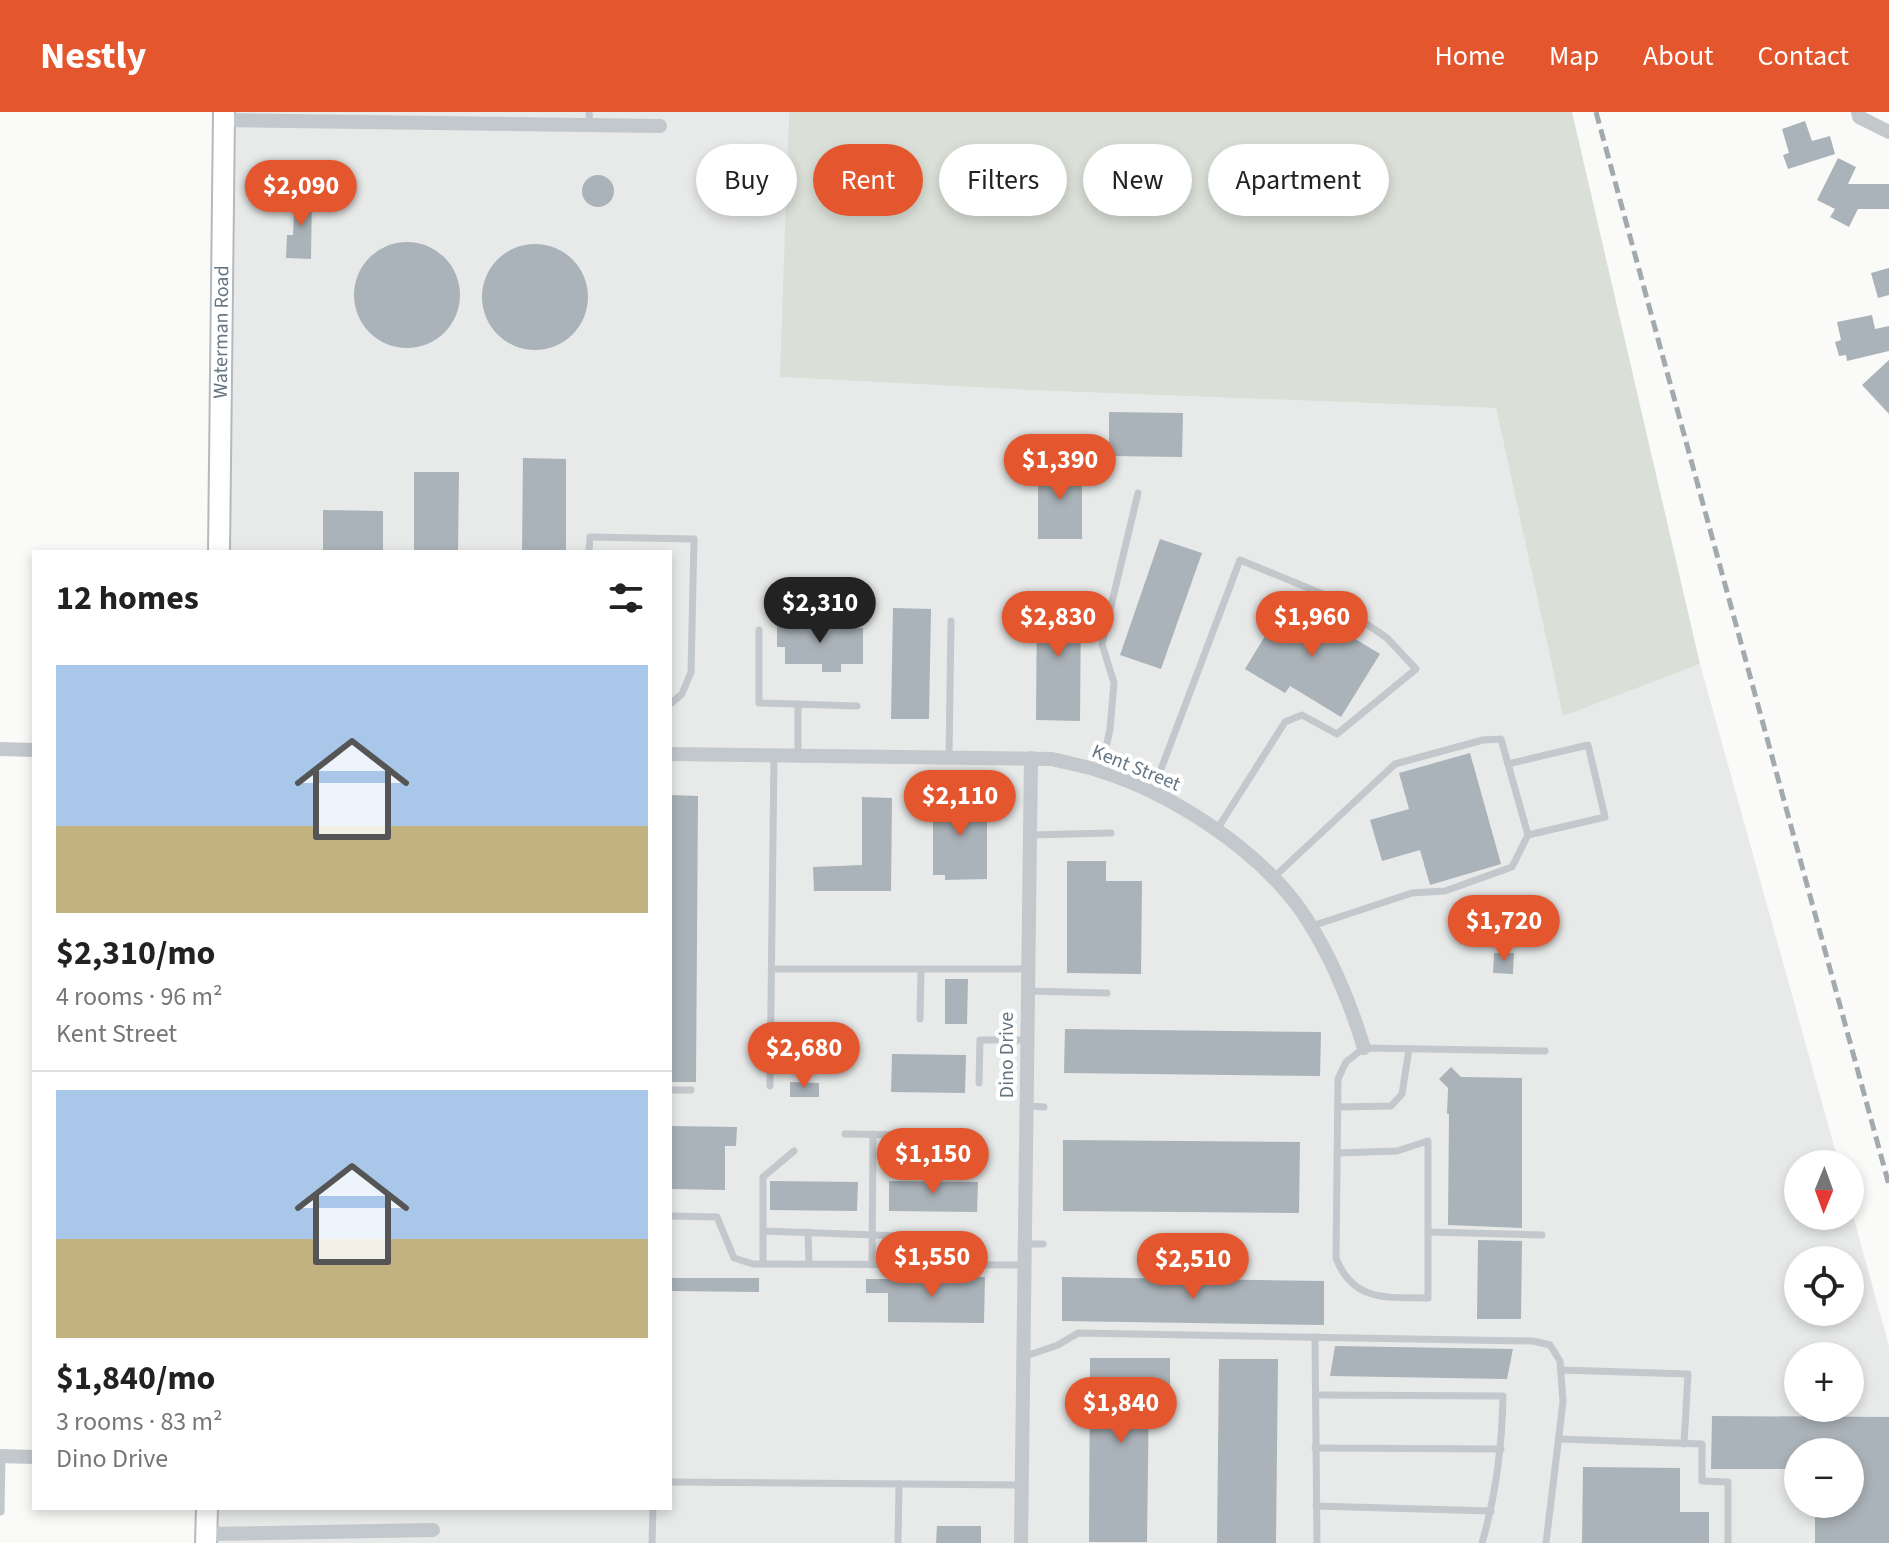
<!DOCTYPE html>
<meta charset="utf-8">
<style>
:root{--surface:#fff;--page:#f6f6f6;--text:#222;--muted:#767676;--line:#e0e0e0;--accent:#e4572e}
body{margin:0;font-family:"Source Sans 3",sans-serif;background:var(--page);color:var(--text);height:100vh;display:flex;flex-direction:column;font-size:30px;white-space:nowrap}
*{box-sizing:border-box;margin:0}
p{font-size:26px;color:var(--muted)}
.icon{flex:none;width:44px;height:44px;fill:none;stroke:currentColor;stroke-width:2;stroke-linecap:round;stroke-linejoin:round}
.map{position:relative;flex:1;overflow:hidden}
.panel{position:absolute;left:32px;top:438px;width:640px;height:960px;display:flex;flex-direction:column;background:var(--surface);border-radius:0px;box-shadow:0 4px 12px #0003}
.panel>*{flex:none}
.banner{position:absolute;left:696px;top:32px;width:760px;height:72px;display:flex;gap:16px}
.needle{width:52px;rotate:181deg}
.tools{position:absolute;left:1784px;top:1038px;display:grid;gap:16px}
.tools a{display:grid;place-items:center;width:80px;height:80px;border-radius:50%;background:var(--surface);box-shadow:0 4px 12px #0003;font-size:40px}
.price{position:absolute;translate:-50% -68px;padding:0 18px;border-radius:28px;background:var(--accent);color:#fff;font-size:26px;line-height:52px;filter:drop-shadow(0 2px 4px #0008)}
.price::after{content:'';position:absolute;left:50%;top:48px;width:24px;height:18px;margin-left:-12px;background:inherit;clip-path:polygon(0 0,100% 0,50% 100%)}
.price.active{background:#222;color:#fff}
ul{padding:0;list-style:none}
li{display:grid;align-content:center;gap:16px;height:424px;padding:0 24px}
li+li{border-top:2px solid var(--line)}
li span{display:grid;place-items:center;height:248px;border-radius:0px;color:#555}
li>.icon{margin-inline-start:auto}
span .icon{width:144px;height:144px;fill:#fffc;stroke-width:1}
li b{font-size:34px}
h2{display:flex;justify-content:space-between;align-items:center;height:96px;padding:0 24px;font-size:34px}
.pill{padding:0 28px;border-radius:36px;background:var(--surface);box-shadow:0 4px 12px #0003;font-size:28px;line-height:72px}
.pill.active{background:var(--accent);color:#fff}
header{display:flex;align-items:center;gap:48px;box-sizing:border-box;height:112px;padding:0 40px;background:var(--accent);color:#fff}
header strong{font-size:38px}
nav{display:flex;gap:44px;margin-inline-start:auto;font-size:28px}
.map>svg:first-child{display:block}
</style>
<header>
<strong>Nestly</strong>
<nav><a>Home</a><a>Map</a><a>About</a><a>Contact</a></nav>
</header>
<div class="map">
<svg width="1889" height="1431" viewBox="0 0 1889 1431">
<rect width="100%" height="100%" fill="#fafaf8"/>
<path fill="#e8e9e9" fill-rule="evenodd" d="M 224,0 L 789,0 L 781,265 L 1026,278 L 1496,296 L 1563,603 L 1700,552 L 1839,1052 L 1798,1052 L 1798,1104 L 1850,1104 L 1850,1093 L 1889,1234 L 1889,1431 L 207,1431 L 207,1396 L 670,1396 L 670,440 L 219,440 ZM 1798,1148 L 1850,1148 L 1850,1200 L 1798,1200 ZM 1798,1244 L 1850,1244 L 1850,1296 L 1798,1296 ZM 1798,1340 L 1850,1340 L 1850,1392 L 1798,1392 Z"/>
<polygon fill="#dadfd7" points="789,0 1572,0 1700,552 1563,604 1496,296 1026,278 780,265"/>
<g fill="#aab3b9">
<polygon points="1805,9 1812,29 1830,24 1835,42 1788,57 1783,43 1789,41 1782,17"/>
<polygon points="1838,46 1856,55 1848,72 1889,72 1889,97 1858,97 1849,115 1830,105 1835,97 1817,88"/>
<circle cx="598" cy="79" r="16"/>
<polygon points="295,80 312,80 311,147 286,146 287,123 293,123"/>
<circle cx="407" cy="183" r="53"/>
<circle cx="535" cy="185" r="53"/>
<polygon points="1889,156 1889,183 1878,186 1871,161"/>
<polygon points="1872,203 1875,217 1889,214 1889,239 1847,249 1846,243 1839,244 1835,230 1841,228 1837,210"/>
<polygon points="1889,248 1889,302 1862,273"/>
<polygon points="1109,300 1183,301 1182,345 1109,344"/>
<polygon points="523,346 566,347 566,440 522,440"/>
<polygon points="1038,353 1082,354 1082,427 1038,427"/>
<polygon points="414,360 459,360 458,440 414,440"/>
<polygon points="323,398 383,399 383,440 323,440"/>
<polygon points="1160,427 1202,441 1161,557 1120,543"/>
<polygon points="1037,485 1081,486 1080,609 1036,608"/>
<polygon points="1288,486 1380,542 1341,605 1290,574 1285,581 1245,557"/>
<polygon points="893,496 931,497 929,607 891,607"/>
<polygon points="777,507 804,507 804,516 863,516 863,552 841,552 841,560 822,560 822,552 785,552 785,535 777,535"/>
<polygon points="1470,641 1501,752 1430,773 1420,738 1382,749 1370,708 1409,697 1399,661"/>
<polygon points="670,683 698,684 696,970 670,970"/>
<polygon points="862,685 892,686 891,779 814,779 813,755 862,753"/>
<polygon points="933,685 987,685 987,767 945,768 945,763 933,763"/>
<polygon points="1067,749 1106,749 1106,769 1142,769 1141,862 1067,861"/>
<polygon points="1494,841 1514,841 1513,862 1493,861"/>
<polygon points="945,867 968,867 967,912 945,912"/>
<polygon points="1065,917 1321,920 1320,964 1064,961"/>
<polygon points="892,942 966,943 965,981 891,980"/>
<polygon points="1451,955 1461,965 1522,966 1522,1116 1448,1113 1449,1002 1447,1002 1448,976 1439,967"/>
<polygon points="790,970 819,971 819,985 790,985"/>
<polygon points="670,1014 737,1015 736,1034 725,1034 725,1078 670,1077"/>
<polygon points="1063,1028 1300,1030 1299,1101 1063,1099"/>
<polygon points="770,1069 858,1070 857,1099 770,1098"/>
<polygon points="889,1069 978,1070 977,1100 889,1099"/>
<polygon points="1478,1128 1522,1129 1521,1207 1477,1207"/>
<polygon points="889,1164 985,1165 984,1211 888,1210 888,1181 866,1181 866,1167 889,1167"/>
<polygon points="1062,1165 1324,1169 1324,1213 1062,1209"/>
<polygon points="670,1166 759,1166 759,1180 670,1179"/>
<polygon points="1335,1234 1513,1237 1507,1267 1330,1264"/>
<polygon points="1090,1246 1170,1246 1170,1276 1149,1276 1147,1430 1089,1430"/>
<polygon points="1219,1247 1278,1247 1276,1431 1217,1431"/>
<polygon points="1712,1304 1889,1305 1889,1431 1815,1431 1815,1404 1823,1404 1823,1392 1850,1392 1850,1340 1798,1340 1798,1357 1711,1357"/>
<polygon points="1583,1355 1680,1356 1680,1400 1709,1400 1709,1431 1582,1431"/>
<polygon points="937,1414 981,1414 981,1431 936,1431"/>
</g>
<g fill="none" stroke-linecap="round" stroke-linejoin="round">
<g stroke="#b3babf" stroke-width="24">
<g id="secondary">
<path id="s1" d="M 219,440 L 224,0"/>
<polyline points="206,1431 207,1396"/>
</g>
</g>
<g stroke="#c3c8cc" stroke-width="7">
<polyline points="589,0 590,13"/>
<polyline points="589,440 590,425 694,427 691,560 682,582 670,592"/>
<polyline points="759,518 759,591 857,594"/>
<polyline points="798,643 798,592"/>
<polyline points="949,645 951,509"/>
<polyline points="1508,652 1588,633 1605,705 1528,723"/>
<polyline points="1101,659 1110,617 1114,571 1102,532 1138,381"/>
<polyline points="1152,681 1240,448 1323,482 1387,526 1416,557 1337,622 1302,603 1285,610 1216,719"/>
<polyline points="1030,723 1111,721"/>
<polyline points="1273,766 1395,652 1483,628 1501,627 1528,723 1512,755 1445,779 1412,781 1312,814"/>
<polyline points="772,857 1028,857"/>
<polyline points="1027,879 1107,881"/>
<polyline points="920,907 921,858"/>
<polyline points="979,971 980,928 1027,928"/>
<polyline points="770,974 774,643"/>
<polyline points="670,978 691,978"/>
<polyline points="1027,994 1044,995"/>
<polyline points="1338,995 1391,994 1402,982 1409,937"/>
<polyline points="845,1022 970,1024"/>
<path d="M 1338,1041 L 1397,1039 L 1428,1029 L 1428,1186 C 1389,1185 1353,1191 1336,1146 L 1338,967 L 1346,950 L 1364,936 L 1545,939"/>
<polyline points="670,1104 717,1105 734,1146 753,1152 1023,1153"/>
<polyline points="763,1119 763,1065 794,1039"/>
<polyline points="808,1120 809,1152"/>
<polyline points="1428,1120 1542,1123"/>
<polyline points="932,1125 932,1154"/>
<polyline points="1025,1132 1043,1132"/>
<polyline points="763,1152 763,1119 958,1126"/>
<polyline points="872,1153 873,1022"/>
<polyline points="1315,1225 1317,1431"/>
<polyline points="1023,1245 1058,1233 1078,1221 1533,1229 1550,1233 1560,1249 1563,1290 1546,1431"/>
<polyline points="1561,1258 1688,1262 1684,1332"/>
<path d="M 1317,1283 L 1503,1284 C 1502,1335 1496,1383 1482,1431"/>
<polyline points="1559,1327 1702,1332 1702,1369 1728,1370 1728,1431"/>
<polyline points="1315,1336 1501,1337"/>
<polyline points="670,1370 1022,1373"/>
<polyline points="1316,1394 1491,1399"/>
<polyline points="1,1400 2,1344"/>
<polyline points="652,1431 653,1396"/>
<polyline points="898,1431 899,1372"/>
</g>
<g stroke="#c3c8cc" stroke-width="14">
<polyline points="1858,0 1859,5 1889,20"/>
<polyline points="223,8 660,14"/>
<polyline points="0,637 34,638"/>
<path d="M 670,642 L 1052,647 C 1068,651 1084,654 1100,659 C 1171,681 1256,736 1300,797 C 1329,839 1349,887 1364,936"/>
<polyline points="0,1344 34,1345"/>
<polyline points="207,1422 433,1418"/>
<polyline points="1021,1431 1031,646"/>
</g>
<use href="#secondary" stroke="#fff" stroke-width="20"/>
<polyline stroke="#a2aab0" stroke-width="5" stroke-dasharray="12 6" stroke-linecap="butt" points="1596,0 1889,1073"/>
</g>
<g text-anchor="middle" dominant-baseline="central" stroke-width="8" stroke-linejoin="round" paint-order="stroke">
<g font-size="20" fill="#657683" stroke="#fff">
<text stroke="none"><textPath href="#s1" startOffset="220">Waterman Road</textPath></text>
<text transform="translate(1136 656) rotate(22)">Kent Street</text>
<text transform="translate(1007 943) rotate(-90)">Dino Drive</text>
</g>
</g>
</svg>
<div class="tools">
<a><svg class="needle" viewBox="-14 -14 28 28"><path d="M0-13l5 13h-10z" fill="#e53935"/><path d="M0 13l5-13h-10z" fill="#767676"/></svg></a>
<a><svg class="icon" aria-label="locate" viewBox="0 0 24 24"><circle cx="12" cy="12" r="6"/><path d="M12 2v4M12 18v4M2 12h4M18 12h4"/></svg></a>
<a>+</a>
<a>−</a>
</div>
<b class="price" style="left:301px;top:116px">$2,090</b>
<b class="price" style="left:1060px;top:390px">$1,390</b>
<b class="price active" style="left:820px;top:533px">$2,310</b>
<b class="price" style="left:1058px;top:547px">$2,830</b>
<b class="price" style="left:1312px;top:547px">$1,960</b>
<b class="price" style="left:960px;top:726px">$2,110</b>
<b class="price" style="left:1504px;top:851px">$1,720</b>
<b class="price" style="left:804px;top:978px">$2,680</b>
<b class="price" style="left:933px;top:1084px">$1,150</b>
<b class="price" style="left:932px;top:1187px">$1,550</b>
<b class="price" style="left:1193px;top:1189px">$2,510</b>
<b class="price" style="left:1121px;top:1333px">$1,840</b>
<div class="banner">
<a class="pill">Buy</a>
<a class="pill active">Rent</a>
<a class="pill">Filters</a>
<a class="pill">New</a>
<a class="pill">Apartment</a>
</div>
<section class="panel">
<h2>12 homes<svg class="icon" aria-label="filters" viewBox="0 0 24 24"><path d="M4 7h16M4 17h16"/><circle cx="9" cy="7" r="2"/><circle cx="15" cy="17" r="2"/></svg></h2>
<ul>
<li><span style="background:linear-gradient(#a9c7e8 65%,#c2b280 0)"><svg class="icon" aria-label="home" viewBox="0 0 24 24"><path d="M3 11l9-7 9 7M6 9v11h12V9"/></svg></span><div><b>$2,310/mo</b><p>4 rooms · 96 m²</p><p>Kent Street</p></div></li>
<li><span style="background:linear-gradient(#a9c7e8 60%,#c2b280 0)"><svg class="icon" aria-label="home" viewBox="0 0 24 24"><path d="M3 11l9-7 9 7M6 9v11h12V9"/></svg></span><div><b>$1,840/mo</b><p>3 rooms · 83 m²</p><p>Dino Drive</p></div></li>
</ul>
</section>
</div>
